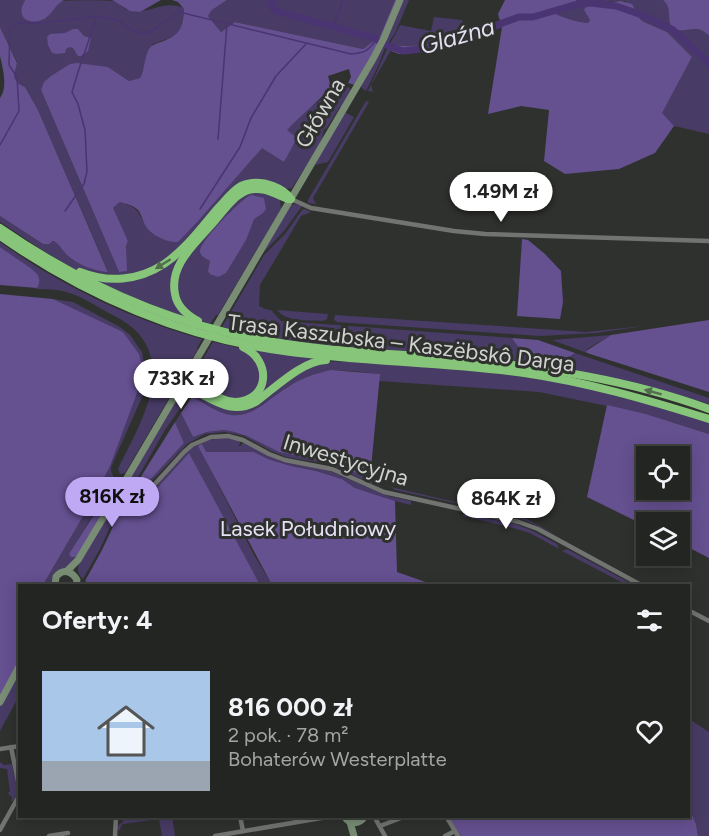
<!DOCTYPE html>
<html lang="pl">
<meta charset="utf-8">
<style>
:root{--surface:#232522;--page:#2f312f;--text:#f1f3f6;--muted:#a3a5a5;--line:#404240;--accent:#bfa9f4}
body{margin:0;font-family:Figtree,sans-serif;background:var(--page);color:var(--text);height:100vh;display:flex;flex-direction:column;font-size:22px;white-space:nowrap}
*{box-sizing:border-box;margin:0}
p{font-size:20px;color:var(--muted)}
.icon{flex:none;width:33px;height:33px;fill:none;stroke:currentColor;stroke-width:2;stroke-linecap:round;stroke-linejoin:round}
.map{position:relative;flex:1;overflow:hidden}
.panel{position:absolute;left:18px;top:584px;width:672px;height:234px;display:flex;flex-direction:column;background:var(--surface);border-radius:0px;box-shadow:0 3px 15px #0003,0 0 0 2px var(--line)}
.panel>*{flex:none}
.fabs{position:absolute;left:636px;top:446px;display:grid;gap:12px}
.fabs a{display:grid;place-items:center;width:54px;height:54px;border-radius:0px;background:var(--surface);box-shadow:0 3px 15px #0003,0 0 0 2px var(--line);font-size:30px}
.price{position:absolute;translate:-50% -51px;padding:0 14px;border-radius:21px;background:#fff;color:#222;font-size:20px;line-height:39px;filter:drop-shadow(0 2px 3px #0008)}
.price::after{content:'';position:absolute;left:50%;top:36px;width:18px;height:14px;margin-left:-9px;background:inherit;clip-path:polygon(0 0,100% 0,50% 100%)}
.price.current{background:var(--accent);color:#111}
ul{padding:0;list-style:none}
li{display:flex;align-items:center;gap:18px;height:150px;padding:0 24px}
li+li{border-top:2px solid var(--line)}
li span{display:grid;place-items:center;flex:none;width:168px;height:120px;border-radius:0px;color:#555}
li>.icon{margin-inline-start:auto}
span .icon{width:72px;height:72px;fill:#fffc;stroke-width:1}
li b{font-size:26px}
h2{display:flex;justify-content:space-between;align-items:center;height:72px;padding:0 24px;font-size:26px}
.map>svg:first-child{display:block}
</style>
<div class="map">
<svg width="709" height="836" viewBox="0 0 709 836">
<rect width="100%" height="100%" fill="#2f312e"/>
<g fill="#483b65">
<path d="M 0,0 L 25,0 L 21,11 L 46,18 C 51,12 55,4 62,1 C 67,0 108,0 113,1 C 121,4 125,11 134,11 C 152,13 164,0 184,8 C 183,35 176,36 153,44 L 140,78 L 129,81 L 108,67 L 41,90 L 119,272 L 128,241 L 112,209 L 120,202 C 137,207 138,211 146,226 L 200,219 L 262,147 L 285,162 L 286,130 L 298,117 L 318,102 L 331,87 L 331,85 L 338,84 L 350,88 L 351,92 L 342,108 L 340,107 L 326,129 L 324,129 L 321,143 L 292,188 L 286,189 L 261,180 L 182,247 L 158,265 L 128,276 L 84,272 L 74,269 L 42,250 L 0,222 L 0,216 L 43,244 C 47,243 53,240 57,243 C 61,245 64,251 67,254 C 77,264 94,271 108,271 L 38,110 L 25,87 L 19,84 L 15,79 L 14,75 L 17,62 L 0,27 Z"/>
<polygon points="227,0 395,0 380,36 363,49 235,22 221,32 208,16 212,10"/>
<polygon points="403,0 409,0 395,33 385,48 379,64 366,91 362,88 361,86"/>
<polygon points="576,0 663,0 668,4 679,30 700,29 709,35 709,134 674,126 661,114 692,57 667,32 644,22 640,19 625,1 621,1 590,3 586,12 590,20 588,23 564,19 555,15 554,10 572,8 577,3"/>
<path d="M 434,17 L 462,20 L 466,35 C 442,42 419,47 394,45 L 371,85 L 373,92 L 368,91 C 374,78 380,65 386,51 C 390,42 396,34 400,25 L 431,31 Z"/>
<polygon points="366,101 369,102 313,198 316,204 308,203 308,200"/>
<polygon points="344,112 354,117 328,162 315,165 318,156"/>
<polygon points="243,190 172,277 185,317 154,307 92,279 158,271"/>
<polygon points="258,191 280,199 281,209 218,315 216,315 210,324 199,320 184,308 176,290 182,264 238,198"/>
<polygon points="295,204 302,206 284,231 263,253 291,205"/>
<path d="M 305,209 L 311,212 L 301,216 L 260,285 L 259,306 L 265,309 L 271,310 L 281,321 L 512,338 L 515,343 L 524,351 L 572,356 L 575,353 L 709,398 L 709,404 C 632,380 552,364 472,356 C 423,351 374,350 326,345 C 291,341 256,335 222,327 L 264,255 L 285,234 L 302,210 Z"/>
<path d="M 0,242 C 60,285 130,319 202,339 L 197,348 L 198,349 L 125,473 L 120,474 L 118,469 C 138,427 176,369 134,329 C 126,322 117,317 107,312 C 93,304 78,294 62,291 C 53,289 43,289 34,289 L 37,288 L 36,273 L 0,247 Z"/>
<path d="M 53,299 L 73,302 L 120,327 L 130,335 L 142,352 L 147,378 L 143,395 L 111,467 C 111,475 114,476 116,482 C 119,491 107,504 103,511 L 104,508 L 97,508 L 70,553 L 79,554 C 76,558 73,563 68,566 C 57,574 55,567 53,585 L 43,585 L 93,499 L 123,333 Z"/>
<path d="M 277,310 L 328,314 L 327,319 L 323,321 C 308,320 288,323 277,310 Z"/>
<polygon points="335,315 586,332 644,326 596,333 540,336 337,322 334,320"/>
<polygon points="611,335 587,349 586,351 587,353 552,340"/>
<polygon points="213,342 236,347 251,354 261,372 257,389 247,397 228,399 195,378 196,371"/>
<polygon points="252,349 317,359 248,404 240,404 264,384"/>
<path d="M 324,362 C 353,360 382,365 411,366 C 477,371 543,377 607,392 C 641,400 675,411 709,421 L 709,434 L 646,414 L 539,392 L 379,381 L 379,374 C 359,372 335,367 315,374 C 305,377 295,382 286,388 C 267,399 249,421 225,414 C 213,411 203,402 192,397 L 195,392 L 230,410 L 303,370 Z"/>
<polygon points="186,389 192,391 165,430 134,484 132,482 131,477 182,391"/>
<polygon points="181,413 193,437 207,432 224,430 234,432 247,436 279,452 334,464 380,483 380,485 381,485 377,486 378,483 373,481 372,484 329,464 286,457 271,451 244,436 225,432 205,434 187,444 149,484 145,486 138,485 137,483 142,485 147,483 184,443 175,422"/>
<polygon points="223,438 238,440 240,442 239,446 241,446 243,442 287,462 328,470 388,496 411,501 411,505 395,501 355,488 342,479 316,471 291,466 268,459 254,452 206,452 198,445 253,553 272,585 258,585 189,453 149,497 140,500 128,495 132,494 138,496 147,495 152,492 166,474 191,448 209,440"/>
<polygon points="391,487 527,519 560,537 534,524 506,514 395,490"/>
<path d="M 125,492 L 128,492 L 123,499 L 100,549 L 83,579 C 77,574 77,569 80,561 L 121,494 Z"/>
<polygon points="464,513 515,524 533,531 557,544 559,549 530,533 513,528 463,516"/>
<polygon points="567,549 634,585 627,585 562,551"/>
<polygon points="19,670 19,696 0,731 0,706"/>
<polygon points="689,719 709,732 709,836 698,836 696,824 689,808"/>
<polygon points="0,762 4,765 12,764 18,792 13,801 11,801 12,797 9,795 8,792 10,792 7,769 0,768"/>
<polygon points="118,816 123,818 135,816 172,816 175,836 162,836 159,819 123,824 121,826 120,830 118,830 117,826 123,822 123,819 120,819"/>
</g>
<g fill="#655090" fill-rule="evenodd">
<path d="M 25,0 L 64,0 C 55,5 54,11 47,17 C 40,23 24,24 22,14 C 20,9 23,5 25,0 Z"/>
<polygon points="112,0 161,0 140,12 130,11"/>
<path d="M 172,0 L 227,0 L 212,10 L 208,16 L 221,32 L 235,22 L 363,49 L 380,36 L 395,0 L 398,0 L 384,34 L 355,85 L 348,83 L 351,77 L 349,69 L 328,76 L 331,87 C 317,103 301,115 287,130 L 297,138 L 284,162 L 262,148 L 200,219 L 178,242 C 168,243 153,236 147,228 C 143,223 142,215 138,210 C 133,205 126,204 120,202 L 113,208 L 128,241 L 126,247 L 127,271 L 119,272 L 41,90 L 44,82 L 51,76 L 70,64 L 77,63 L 108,67 L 129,81 L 140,78 C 145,69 144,58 149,49 C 152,45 156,43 161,42 C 180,35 183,28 184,9 L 178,2 Z"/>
<path d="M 505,0 L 576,0 L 577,2 L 575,8 L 554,10 L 553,12 C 560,18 579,22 588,23 L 590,20 L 584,10 L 587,5 L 621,1 L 632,4 L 640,19 L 644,22 L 667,32 L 692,57 L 662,113 L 674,126 L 655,153 L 619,169 L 565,174 L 544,161 L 549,110 L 521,106 L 488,114 L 502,27 L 447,48 L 406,54 L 399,54 L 391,51 L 394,45 C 431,49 466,35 500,21 L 498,14 Z"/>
<path d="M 663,0 L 709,0 L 709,35 C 708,35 702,30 701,30 C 693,27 683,33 676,29 C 663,23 675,10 663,0 Z"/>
<path d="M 0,27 L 17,63 L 14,75 L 15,79 L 19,84 L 25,87 L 38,110 L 108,272 C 94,271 78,265 67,255 C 62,250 60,244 53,241 L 49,244 L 43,244 L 0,216 L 0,98 C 8,87 3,69 0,56 C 0,48 0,36 0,27 Z"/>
<polygon points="73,29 78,29 84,36 91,38 88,51 81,56 78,56 73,48 70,47 66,49 65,53 56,54 52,53 48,45 47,37 50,34 65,33"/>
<path d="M 251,195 L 264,198 L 266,209 L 263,213 L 254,219 L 246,240 L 226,273 L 218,277 L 210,274 L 208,271 L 210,261 C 207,259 200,256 200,252 C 199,242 242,198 251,195 Z"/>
<polygon points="522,239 528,240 545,254 561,271 563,302 560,319 517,316"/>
<path d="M 0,247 C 8,253 32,268 37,274 C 40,279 40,283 37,288 L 0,285 Z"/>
<polygon points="0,294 53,299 123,332 139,354 144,374 110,466 93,499 43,585 20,585 19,662 0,697"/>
<polygon points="709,320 709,392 587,353 586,351 611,335"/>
<path d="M 512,338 L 538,340 L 575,353 C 571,356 571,357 566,357 C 555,358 531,355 522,349 C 517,346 515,343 512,338 Z"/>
<path d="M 331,370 L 380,374 L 370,479 L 334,464 L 279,452 L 247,436 L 234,432 L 224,430 L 207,432 L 193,437 L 181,413 L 192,397 C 203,402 214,411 226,414 C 251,421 268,398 288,387 C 301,378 316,373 331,370 Z"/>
<path d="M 607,405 L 646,414 L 709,434 L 709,558 L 680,543 L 680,522 L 646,522 L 646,526 L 587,497 ZM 646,456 L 680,456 L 680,489 L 646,489 Z"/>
<polygon points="175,422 184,443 147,483 142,485 137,483"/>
<polygon points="202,444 206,452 254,452 268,459 291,466 316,471 342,479 355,488 395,501 397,572 434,585 272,585 198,446"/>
<polygon points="189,453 260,585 93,585 85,581 102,550 128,495 140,500 149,497"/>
<polygon points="100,505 104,507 103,511 79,554 75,557 71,557 69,554"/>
<polygon points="689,808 696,824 698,836 461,836 448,816 688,816"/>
</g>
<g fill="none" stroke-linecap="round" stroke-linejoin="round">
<g stroke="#4a3472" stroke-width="1.5">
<polyline points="333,27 343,0"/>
<polyline points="218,139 227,24"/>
<polyline points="0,145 19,111 17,77 9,65 10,28 17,23 43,23 97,16"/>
<polyline points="200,209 240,147 251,118 276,76 306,44"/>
<path d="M 65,211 L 84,184 L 87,171 L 85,130 L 78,104 L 72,92 L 79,69 L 97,16 L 118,20 L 133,31 L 144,33 L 152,31 L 179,12 L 351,54 C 365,53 368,51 377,39"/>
</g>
<polyline stroke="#4a3472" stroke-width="7" points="271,0 273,8 276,11 374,38 386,45 403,51 437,47 519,17 533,17 574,5 591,3 616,6 642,15 673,30 709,63"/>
<g stroke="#727471" stroke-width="4.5">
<polyline points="291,199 311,208 454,231 485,234 709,241"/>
<polyline points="124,483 136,490 143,492 154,485 184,452 192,445 211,437 228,436 243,440 269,454 285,460 332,469 384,492 519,522 538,529 641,585"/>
<polyline points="688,610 709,621"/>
<polyline points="11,747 20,791"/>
<polyline points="0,749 20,746"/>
<polyline points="240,816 243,831"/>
<polyline points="371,816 375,818 385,836"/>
<polyline points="446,816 458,836"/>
<polyline points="380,826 406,816"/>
<polyline points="0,830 20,794"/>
<polyline points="49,836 68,833"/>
<polyline points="115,836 116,816"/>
<polyline points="215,836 333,816"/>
<polyline points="445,836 455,831"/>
</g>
<g stroke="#788d74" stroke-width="7">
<polyline points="67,571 78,560 124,483 373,59 384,38 400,0"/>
<path d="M 55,585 L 56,577 C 63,568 72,571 77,580 L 76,585"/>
<polyline points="0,702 20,665"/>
<path d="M 344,816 C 350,825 359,825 365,816"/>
<polyline points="350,822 354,836"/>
</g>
<g stroke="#87c67a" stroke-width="8">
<path d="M 0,228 C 77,281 160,320 252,338 C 320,352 391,353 460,359 C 544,367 630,380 709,409"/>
<path d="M 0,236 C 85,295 180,337 284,351 C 363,362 444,362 524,373 C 587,382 648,400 709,419"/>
<path d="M 80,272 C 108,283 138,281 164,264 C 185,250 201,228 218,208 C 225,201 232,191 241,186 C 252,181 262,182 273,186 C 281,189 286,192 291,199"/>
<path d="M 198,321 C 187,315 177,307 175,294 C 169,265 195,244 212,224 C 222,213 234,194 249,190 C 263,186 275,194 288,199"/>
<path d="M 184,380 C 188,387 195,391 203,395 C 221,405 237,413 257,401 C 276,387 302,361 326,360"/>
<path d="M 184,380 C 203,381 216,402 235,402 C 270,401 272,360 243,347"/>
</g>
</g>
<defs><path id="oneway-solid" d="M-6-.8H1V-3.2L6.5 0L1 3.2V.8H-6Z" transform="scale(1.5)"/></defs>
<g fill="#526d4c">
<use href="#oneway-solid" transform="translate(163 264) rotate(148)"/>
<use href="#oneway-solid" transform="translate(653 392) rotate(-165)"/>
</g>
<g text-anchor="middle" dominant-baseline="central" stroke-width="6" stroke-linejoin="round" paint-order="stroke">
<g font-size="22" fill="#d1d2d1" stroke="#2f312e">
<text transform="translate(320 113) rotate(-60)">Główna</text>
<text transform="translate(401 343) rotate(7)">Trasa Kaszubska – Kaszëbskô Darga</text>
<text transform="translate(346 460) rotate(17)">Inwestycyjna</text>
</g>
<g font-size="22" fill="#e6e1f4" stroke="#2f312e">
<text x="308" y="528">Lasek Południowy</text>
</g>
<g font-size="24" font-style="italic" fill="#e3def1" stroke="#2f312e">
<text transform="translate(457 36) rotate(-16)">Glaźna</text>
</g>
</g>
</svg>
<div class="fabs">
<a><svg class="icon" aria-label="locate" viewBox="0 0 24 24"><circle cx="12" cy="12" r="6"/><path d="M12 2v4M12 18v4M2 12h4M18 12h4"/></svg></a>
<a><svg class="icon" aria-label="layers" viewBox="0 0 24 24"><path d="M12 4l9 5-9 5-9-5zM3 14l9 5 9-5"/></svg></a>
</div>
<b class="price" style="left:501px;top:223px">1.49M zł</b>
<b class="price" style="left:181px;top:410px">733K zł</b>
<b class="price current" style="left:112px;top:528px">816K zł</b>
<b class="price" style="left:506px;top:530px">864K zł</b>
<section class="panel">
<h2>Oferty: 4<svg class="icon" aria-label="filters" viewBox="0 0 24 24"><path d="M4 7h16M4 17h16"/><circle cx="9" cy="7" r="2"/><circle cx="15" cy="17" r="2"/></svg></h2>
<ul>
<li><span style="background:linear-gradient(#a9c7e8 75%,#9aa5b1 0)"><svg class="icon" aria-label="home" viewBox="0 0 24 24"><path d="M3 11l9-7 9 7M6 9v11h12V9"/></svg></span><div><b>816 000 zł</b><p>2 pok. · 78 m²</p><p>Bohaterów Westerplatte</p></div><svg class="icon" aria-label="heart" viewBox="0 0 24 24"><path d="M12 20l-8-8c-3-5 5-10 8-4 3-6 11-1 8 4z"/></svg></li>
</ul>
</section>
</div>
